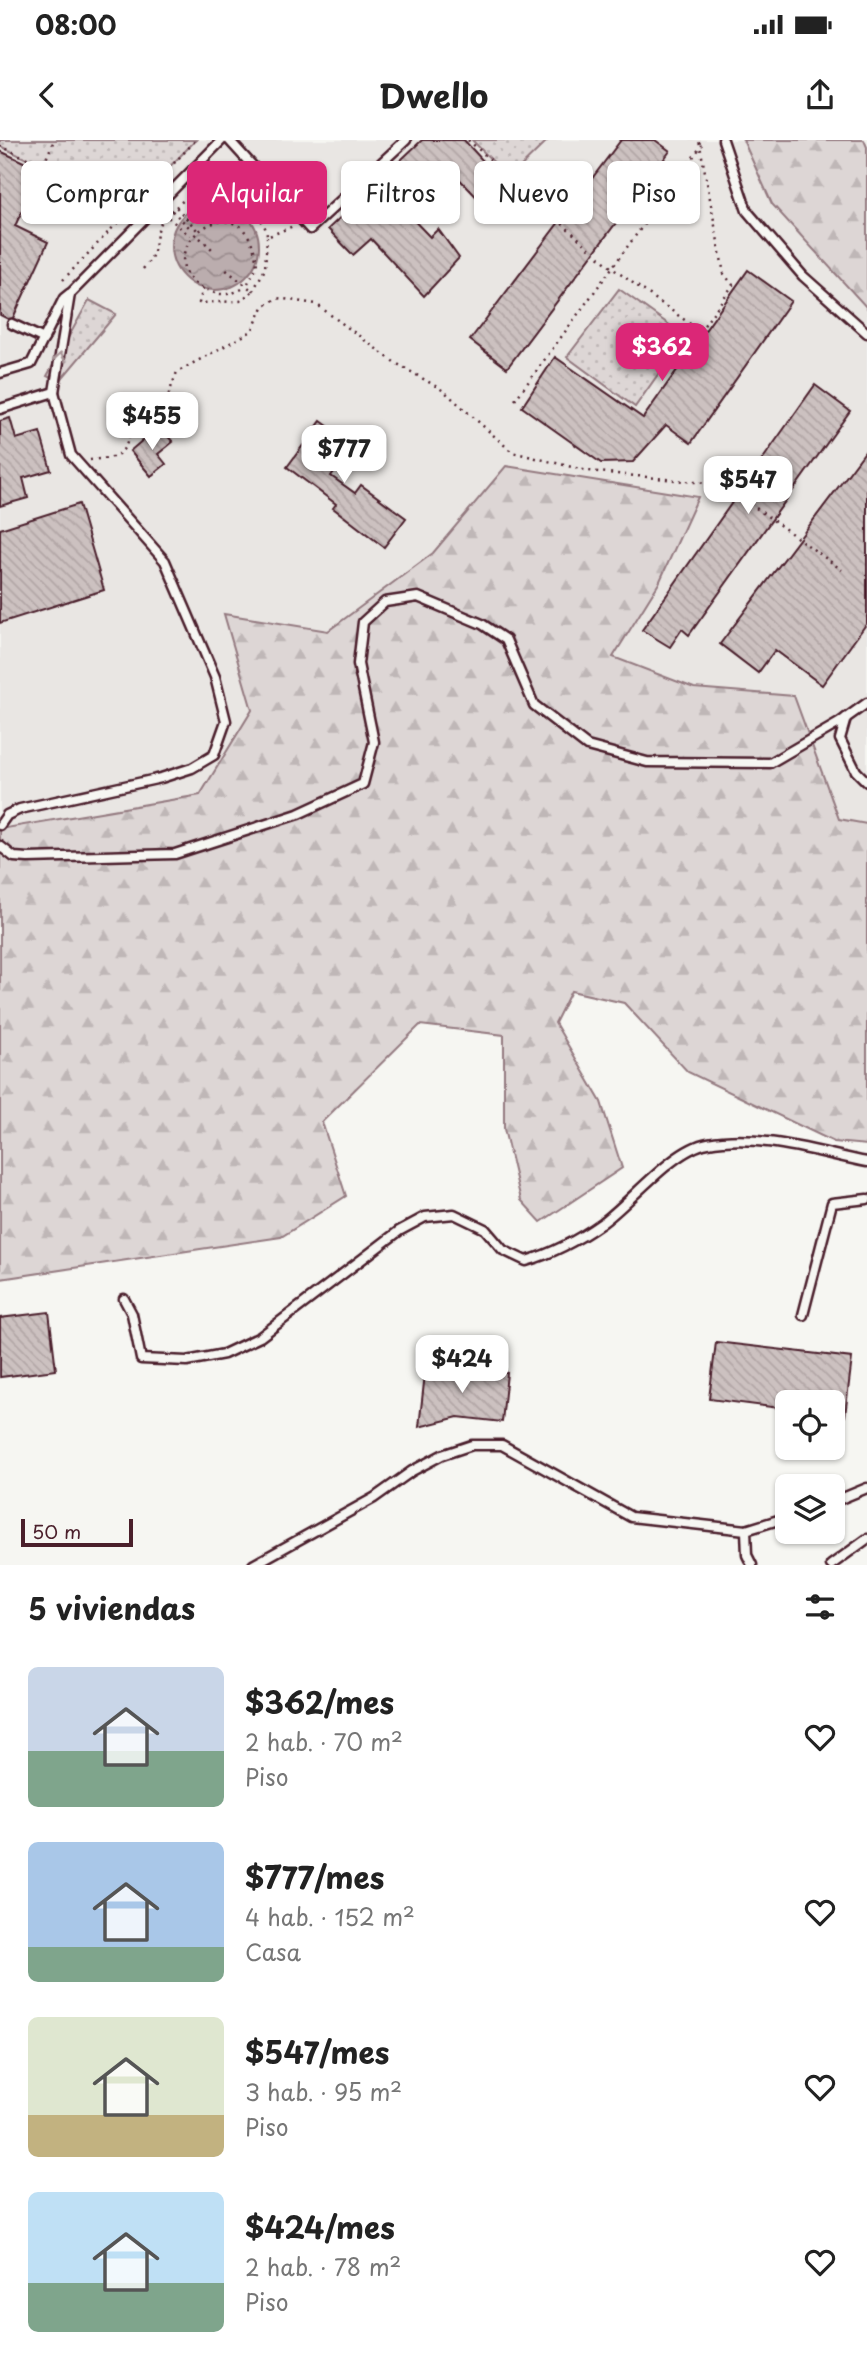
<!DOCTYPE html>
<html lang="es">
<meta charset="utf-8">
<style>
:root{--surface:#fff;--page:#f6f6f6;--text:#222;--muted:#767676;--accent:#db2777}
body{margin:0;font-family:"Playpen Sans",sans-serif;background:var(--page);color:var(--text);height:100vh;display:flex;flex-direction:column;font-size:26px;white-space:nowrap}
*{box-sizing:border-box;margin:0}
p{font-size:23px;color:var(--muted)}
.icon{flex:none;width:38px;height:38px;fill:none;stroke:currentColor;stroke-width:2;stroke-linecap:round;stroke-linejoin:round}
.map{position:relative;height:1425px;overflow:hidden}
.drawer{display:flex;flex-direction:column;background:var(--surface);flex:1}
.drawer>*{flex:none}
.hud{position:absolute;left:21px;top:21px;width:826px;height:63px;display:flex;gap:14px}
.fabs{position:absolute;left:775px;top:1250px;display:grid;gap:14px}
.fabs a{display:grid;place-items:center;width:70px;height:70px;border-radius:10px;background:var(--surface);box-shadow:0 2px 5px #0004;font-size:35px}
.scale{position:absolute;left:21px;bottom:18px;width:112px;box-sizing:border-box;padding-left:7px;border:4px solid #4a1f2b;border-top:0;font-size:19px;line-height:24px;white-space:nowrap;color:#4a1f2b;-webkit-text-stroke:5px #f6f6f2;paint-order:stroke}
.price{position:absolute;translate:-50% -60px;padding:0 16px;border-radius:14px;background:#fff;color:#222;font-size:23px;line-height:46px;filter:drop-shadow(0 2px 4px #0008)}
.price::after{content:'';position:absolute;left:50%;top:42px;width:21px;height:16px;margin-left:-10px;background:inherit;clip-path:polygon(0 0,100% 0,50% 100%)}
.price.active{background:var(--accent);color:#fff}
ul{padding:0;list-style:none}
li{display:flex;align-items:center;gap:21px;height:175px;padding:0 28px}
li span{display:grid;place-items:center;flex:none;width:196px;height:140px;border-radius:10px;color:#555}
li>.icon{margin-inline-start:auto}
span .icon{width:84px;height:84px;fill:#fffc;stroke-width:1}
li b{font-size:30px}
h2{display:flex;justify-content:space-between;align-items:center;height:84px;padding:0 28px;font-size:30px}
.pill{padding:0 24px;border-radius:10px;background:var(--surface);box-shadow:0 2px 5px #0004;font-size:24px;line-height:63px}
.pill.active{background:var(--accent);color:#fff}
.status{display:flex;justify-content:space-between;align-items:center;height:49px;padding:0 35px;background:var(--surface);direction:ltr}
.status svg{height:19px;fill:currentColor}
header{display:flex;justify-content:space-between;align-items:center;height:91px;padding:0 28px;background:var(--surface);font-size:32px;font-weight:700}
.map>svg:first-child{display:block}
</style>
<div class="status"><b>08:00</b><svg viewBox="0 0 49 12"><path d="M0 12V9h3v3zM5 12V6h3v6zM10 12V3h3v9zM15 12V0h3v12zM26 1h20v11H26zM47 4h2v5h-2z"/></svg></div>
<header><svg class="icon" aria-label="back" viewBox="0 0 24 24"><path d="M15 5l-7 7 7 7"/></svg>Dwello<svg class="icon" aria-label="share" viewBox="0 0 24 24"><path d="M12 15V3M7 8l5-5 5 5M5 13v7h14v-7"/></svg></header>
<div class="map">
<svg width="867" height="1425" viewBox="0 0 867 1425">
<defs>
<pattern id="forest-firs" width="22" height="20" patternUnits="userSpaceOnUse" patternTransform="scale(1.75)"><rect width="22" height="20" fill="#ddd6d5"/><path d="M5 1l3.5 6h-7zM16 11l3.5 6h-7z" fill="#bfb7b7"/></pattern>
<pattern id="park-dots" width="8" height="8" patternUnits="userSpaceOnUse" patternTransform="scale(1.75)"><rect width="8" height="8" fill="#ddd6d5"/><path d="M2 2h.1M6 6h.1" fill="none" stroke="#bfb7b7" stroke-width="1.8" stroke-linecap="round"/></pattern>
<pattern id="water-waves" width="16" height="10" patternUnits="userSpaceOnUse" patternTransform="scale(1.75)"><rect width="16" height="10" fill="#bbadae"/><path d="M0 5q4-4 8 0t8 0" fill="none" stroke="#9a8c8e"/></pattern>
<pattern id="building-back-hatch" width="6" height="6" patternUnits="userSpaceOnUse" patternTransform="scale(1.75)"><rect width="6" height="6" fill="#ccc1c0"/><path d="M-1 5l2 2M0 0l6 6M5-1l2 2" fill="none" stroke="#b1a5a5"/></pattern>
</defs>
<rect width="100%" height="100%" fill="#f6f6f2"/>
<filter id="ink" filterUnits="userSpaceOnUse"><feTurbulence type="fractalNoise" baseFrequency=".0143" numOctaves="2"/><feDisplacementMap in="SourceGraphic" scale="14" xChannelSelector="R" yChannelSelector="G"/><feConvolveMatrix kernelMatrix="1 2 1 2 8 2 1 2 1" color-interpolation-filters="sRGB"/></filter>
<g filter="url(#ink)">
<polygon fill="#e9e6e3" points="0,0 867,0 867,870 633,761 0,1070"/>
<g fill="url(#forest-firs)" stroke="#947a80" stroke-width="2">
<polygon points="743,0 864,0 867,7 867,168 772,64"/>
<polygon points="506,326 698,357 659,443 613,517 694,548 794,556 839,679 867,684 867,1005 834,1002 688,932 624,863 571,851 555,883 601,962 622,1028 541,1082 521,1060 504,989 504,895 420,885 322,982 346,1056 281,1097 0,1139 0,689 200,655 252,570 224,474 328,491 433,413"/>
</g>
<g fill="url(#park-dots)" stroke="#947a80" stroke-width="2">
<polygon points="0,0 196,0 128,69 0,6"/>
<polygon points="472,0 548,0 509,38"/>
<polygon points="619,149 685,196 635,267 567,217"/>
<polygon points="89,160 116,174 59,242 47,236"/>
</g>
<circle fill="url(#water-waves)" stroke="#8e747a" stroke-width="2" cx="215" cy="106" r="44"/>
<g fill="url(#building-back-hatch)" stroke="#4a1f2b" stroke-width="2">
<polygon points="422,0 464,0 505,45 487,68 446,25 401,67 430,97 438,89 459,118 424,156 371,99 353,115 328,89"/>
<polygon points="621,0 655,0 670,11 507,228 470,200"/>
<polygon points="0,11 41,30 15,86 48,102 13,178 8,179 0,175"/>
<polygon points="748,130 791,161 691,303 666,285 633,322 601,323 522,267 555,217 643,278"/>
<polygon points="815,245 850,271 689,495 682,489 670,507 642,490"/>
<polygon points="10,278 16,299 40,292 51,330 23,338 28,358 0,366 0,281"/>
<polygon points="321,281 354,305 331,336 355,353 361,345 406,378 384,407 333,368 336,364 287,327"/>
<polygon points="164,292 173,302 158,314 166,324 151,336 130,311 151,293 156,299"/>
<polygon points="867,309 867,483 822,545 775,510 758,533 720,504"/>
<polygon points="79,364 104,450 0,483 0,389"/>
<polygon points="49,1172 56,1230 0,1237 0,1178"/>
<polygon points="716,1202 852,1218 845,1276 833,1274 833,1262 788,1262 788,1269 709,1259"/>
<polygon points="426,1225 507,1233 502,1282 458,1277 419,1287"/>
</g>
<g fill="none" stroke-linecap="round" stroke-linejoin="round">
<g stroke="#4a1f2b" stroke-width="13">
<g id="lane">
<polyline points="229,0 310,89 406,0"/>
<polyline points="723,0 747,71 803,136 867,193"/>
<polyline points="12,184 44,199"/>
<polyline points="0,233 31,224 64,158 69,154"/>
<polyline points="0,269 54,252 70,154 222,0"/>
<polyline points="846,578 840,599 856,631 867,642"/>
<polyline points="0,685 7,675 20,669 161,638 192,628 214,615 226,581 215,537 165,421 71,315 54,252"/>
<polyline points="0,706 14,717 28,718 175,714 298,674 363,644 374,602 358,524 363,482 385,462 418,457 482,484 506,500 534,565 587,606 647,622 770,623 839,583 867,563"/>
<path d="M 124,1159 L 132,1174 L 141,1219 L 187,1221 L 224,1214 L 260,1197 L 399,1091 L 425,1077 L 454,1074 L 485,1089 L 503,1110 L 526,1121 C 554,1113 578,1100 602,1083 C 631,1062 673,1009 708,1003 C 760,993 816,1012 867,1022"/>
<polyline points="803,1175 832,1063 867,1059"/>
<polyline points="833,1362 867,1348"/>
<polyline points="746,1390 747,1415 752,1425"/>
<polyline points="253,1425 374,1358 412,1331 442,1315 472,1305 502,1305 631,1377 746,1390 788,1377"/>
<polyline points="831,1425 867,1399"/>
</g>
</g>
<g stroke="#4a1f2b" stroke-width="2.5" stroke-dasharray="2 5" stroke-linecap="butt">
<polyline points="468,0 612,128 700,191 733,145 724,134 699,0"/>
<polyline points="0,6 132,65"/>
<polyline points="44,24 54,0"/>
<path d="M 176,67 C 182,61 190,54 199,53 C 223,50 266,69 267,97 L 293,86"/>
<polyline points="171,71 176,67 197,90"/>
<polyline points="172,71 190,88"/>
<polyline points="163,73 190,96"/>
<polyline points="200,98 213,110"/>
<path d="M 143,129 C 162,107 151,101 162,81"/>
<polyline points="63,140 196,0"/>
<polyline points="203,148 199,163 240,161 253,151 225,129"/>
<path d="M 242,149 C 227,157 215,155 201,147 C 142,114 247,30 257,126 L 248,143"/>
<polyline points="253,151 265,129 267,97"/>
<polyline points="515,260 702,5"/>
<path d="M 90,320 C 97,319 105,319 112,317 C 138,309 120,276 156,274 L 165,264 L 177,232 L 252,191 L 263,167 L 277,158 L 316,164 L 394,222 L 444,251 L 512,312 L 588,331 L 724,345 L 842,430"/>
</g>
<use href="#lane" stroke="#f6f6f2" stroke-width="8"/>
</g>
<defs><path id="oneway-chevron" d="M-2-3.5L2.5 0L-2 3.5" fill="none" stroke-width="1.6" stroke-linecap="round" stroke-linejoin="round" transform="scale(1.75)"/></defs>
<use stroke="#a99598" href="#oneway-chevron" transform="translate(60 217) rotate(-81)"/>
</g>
</svg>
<div class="fabs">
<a><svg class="icon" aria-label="locate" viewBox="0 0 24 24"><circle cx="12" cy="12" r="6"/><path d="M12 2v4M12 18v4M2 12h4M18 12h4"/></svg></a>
<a><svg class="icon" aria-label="layers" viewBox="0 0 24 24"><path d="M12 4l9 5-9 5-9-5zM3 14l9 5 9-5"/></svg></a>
</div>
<div class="scale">50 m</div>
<b class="price active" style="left:662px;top:243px">$362</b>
<b class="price" style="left:152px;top:312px">$455</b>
<b class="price" style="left:344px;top:345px">$777</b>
<b class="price" style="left:748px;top:376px">$547</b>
<b class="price" style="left:462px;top:1255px">$424</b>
<div class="hud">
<a class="pill">Comprar</a>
<a class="pill active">Alquilar</a>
<a class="pill">Filtros</a>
<a class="pill">Nuevo</a>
<a class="pill">Piso</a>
</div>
</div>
<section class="drawer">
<h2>5 viviendas<svg class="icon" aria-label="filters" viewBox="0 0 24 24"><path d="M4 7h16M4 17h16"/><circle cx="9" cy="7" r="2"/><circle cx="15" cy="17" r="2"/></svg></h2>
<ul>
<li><span style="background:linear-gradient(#c9d6e8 60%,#7fa58c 0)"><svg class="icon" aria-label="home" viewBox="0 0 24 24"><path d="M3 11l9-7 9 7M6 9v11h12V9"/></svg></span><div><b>$362/mes</b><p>2 hab. · 70 m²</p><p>Piso</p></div><svg class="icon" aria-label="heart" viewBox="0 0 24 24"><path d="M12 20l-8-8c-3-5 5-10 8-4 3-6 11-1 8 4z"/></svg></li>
<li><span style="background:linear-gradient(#a9c7e8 75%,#7fa58c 0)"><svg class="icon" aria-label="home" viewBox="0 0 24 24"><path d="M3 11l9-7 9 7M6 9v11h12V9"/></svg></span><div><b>$777/mes</b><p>4 hab. · 152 m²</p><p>Casa</p></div><svg class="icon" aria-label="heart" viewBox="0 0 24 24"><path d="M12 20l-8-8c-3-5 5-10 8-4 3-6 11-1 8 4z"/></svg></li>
<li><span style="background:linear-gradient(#dfe7d0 70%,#c2b280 0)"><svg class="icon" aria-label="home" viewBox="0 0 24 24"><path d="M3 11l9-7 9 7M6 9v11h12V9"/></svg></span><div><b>$547/mes</b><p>3 hab. · 95 m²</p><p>Piso</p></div><svg class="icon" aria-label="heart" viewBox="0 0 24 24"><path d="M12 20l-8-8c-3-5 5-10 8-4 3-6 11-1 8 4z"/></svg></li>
<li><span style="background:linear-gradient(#bfe0f5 65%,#7fa58c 0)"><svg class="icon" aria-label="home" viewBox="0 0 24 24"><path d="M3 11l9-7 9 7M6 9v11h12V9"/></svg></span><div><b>$424/mes</b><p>2 hab. · 78 m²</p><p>Piso</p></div><svg class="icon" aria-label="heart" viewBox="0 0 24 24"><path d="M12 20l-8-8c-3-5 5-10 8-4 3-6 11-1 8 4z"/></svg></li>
</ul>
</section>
